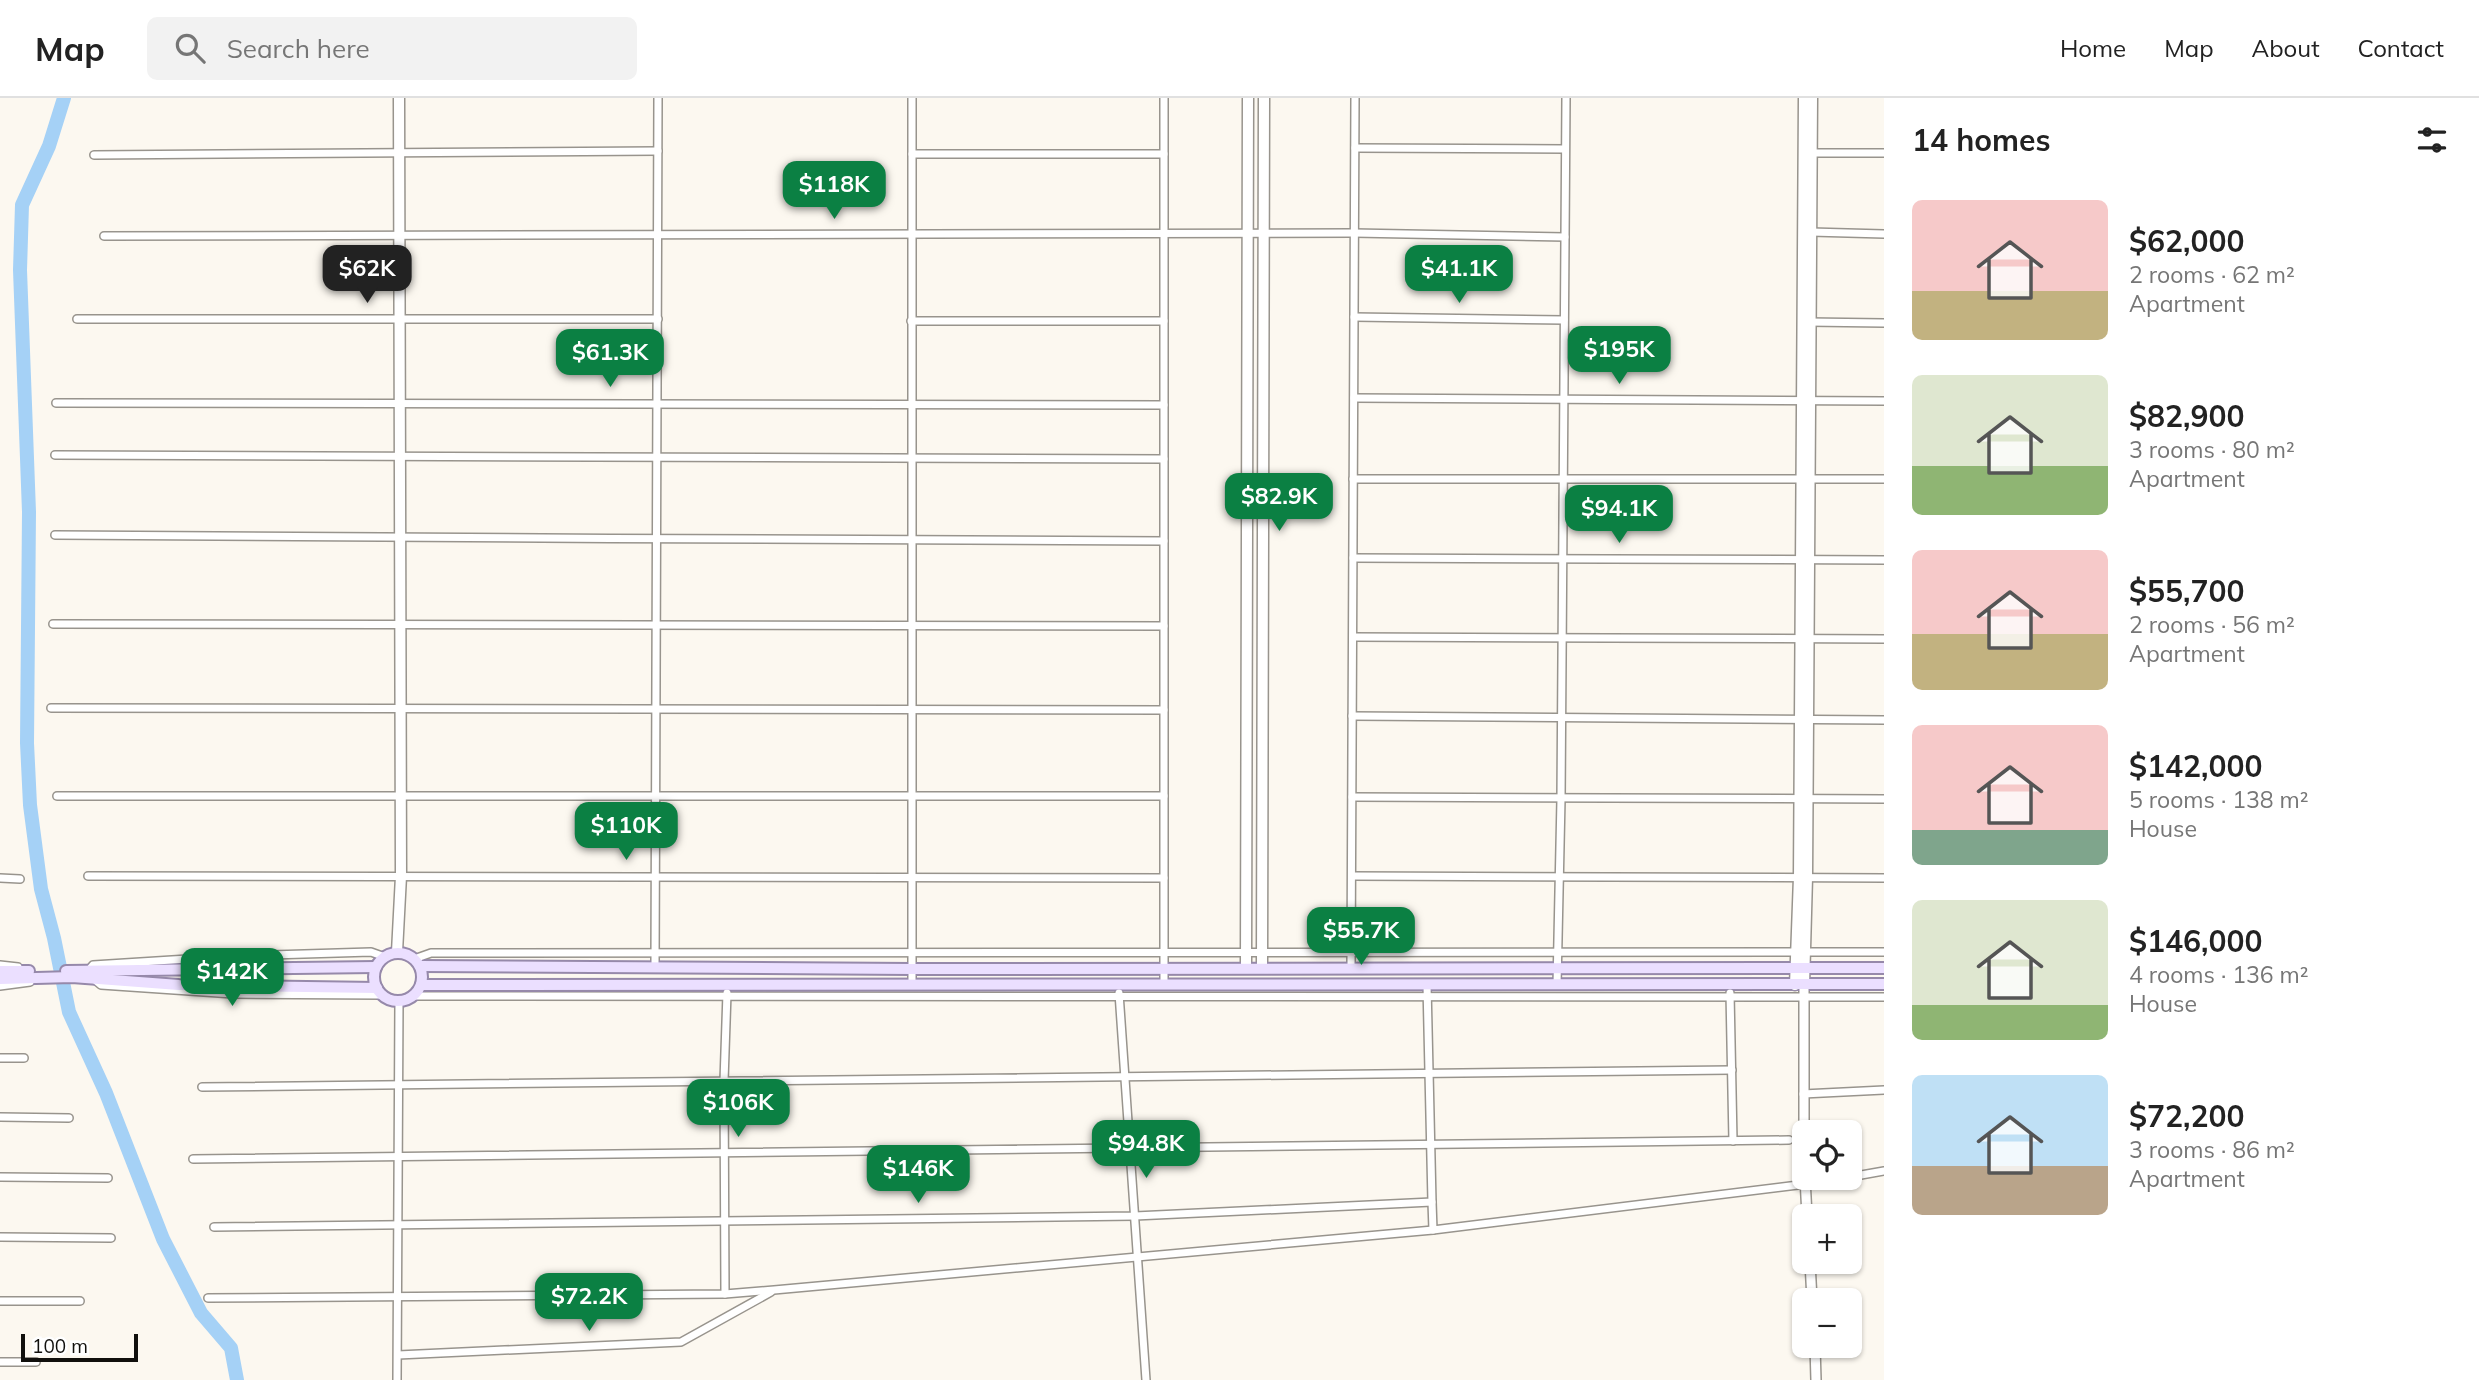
<!DOCTYPE html>
<meta charset="utf-8">
<style>
:root{--surface:#fff;--page:#f2f2f2;--text:#222;--muted:#767676;--line:#e0e0e0;--accent:#0b8043}
body{margin:0;font-family:Mulish,sans-serif;background:var(--page);color:var(--text);height:100vh;display:flex;flex-direction:column;font-size:26px;white-space:nowrap}
*{box-sizing:border-box;margin:0}
p{font-size:23px;color:var(--muted)}
.icon{flex:none;width:38px;height:38px;fill:none;stroke:currentColor;stroke-width:2;stroke-linecap:round;stroke-linejoin:round}
.map{position:relative;flex:1;overflow:hidden}
.panel{display:flex;flex-direction:column;background:var(--surface);width:595px}
.panel>*{flex:none}
.controls{position:absolute;left:1792px;top:1022px;display:grid;gap:14px}
.controls a{display:grid;place-items:center;width:70px;height:70px;border-radius:10px;background:var(--surface);box-shadow:0 2px 5px #0004;font-size:35px}
.scale{position:absolute;left:21px;bottom:18px;width:117px;box-sizing:border-box;padding-left:7px;border:4px solid #11100d;border-top:0;font-size:19px;line-height:24px;white-space:nowrap;color:#11100d;-webkit-text-stroke:5px #fff;paint-order:stroke}
.price{position:absolute;translate:-50% -60px;padding:0 16px;border-radius:14px;background:var(--accent);color:#fff;font-size:23px;line-height:46px;filter:drop-shadow(0 2px 4px #0008)}
.price::after{content:'';position:absolute;left:50%;top:42px;width:21px;height:16px;margin-left:-10px;background:inherit;clip-path:polygon(0 0,100% 0,50% 100%)}
.price.on{background:#222;color:#fff}
ul{padding:0;list-style:none}
li{display:flex;align-items:center;gap:21px;height:175px;padding:0 28px}
li span{display:grid;place-items:center;flex:none;width:196px;height:140px;border-radius:10px;color:#555}
li>.icon{margin-inline-start:auto}
span .icon{width:84px;height:84px;fill:#fffc;stroke-width:1}
li b{font-size:30px}
h2{display:flex;justify-content:space-between;align-items:center;height:84px;padding:0 28px;font-size:30px}
header{display:flex;align-items:center;gap:42px;box-sizing:border-box;height:98px;padding:0 35px;background:var(--surface);border-bottom:2px solid var(--line)}
header strong{font-size:33px}
nav{display:flex;gap:38px;margin-inline-start:auto;font-size:24px}
.search{width:490px;height:63px;background:var(--page);display:flex;align-items:center;gap:18px;box-sizing:border-box;padding:0 24px;border-radius:10px;color:var(--muted);font-size:26px}
main{display:flex;flex:1;min-height:0}
.map>svg:first-child{display:block}
</style>
<header>
<strong>Map</strong>
<div class="search"><svg class="icon" aria-label="search" viewBox="0 0 24 24"><circle cx="10" cy="10" r="6"/><path d="M15 15l6 6"/></svg>Search here</div>
<nav><a>Home</a><a>Map</a><a>About</a><a>Contact</a></nav>
</header>
<main>
<div class="map">
<svg width="1884" height="1282" viewBox="0 0 1884 1282">
<rect width="100%" height="100%" fill="#fcf8f0"/>
<g fill="none" stroke-linecap="round" stroke-linejoin="round">
<polyline stroke="#a5d1f6" stroke-width="14" points="64,0 49,48 22,107 20,172 29,414 27,645 30,707 41,791 54,840 69,914 106,995 163,1141 201,1215 231,1250 237,1282"/>
<g stroke="#98948d" stroke-width="10">
<g id="minor">
<polyline points="912,0 912,886"/>
<polyline points="1355,50 1565,51"/>
<polyline points="1812,55 1884,55"/>
<polyline points="912,56 1164,56"/>
<polyline points="94,57 658,53"/>
<polyline points="1811,134 1884,136"/>
<polyline points="104,138 1354,135 1565,139"/>
<polyline points="1354,219 1564,222"/>
<polyline points="77,221 658,221"/>
<polyline points="911,223 1164,223"/>
<polyline points="1808,224 1884,225"/>
<polyline points="1354,300 1884,303"/>
<polyline points="56,305 1164,307"/>
<polyline points="55,357 1164,361"/>
<polyline points="1353,381 1884,381"/>
<path d="M 55,437 C 425,441 794,440 1164,443"/>
<polyline points="1353,460 1884,462"/>
<polyline points="53,526 1164,528"/>
<polyline points="1353,539 1884,541"/>
<polyline points="51,610 1164,612"/>
<polyline points="1352,618 1884,622"/>
<polyline points="57,698 1164,698"/>
<polyline points="1352,699 1884,701"/>
<polyline points="88,778 1164,780"/>
<polyline points="1352,778 1884,780"/>
<polyline points="0,780 20,781"/>
<polyline points="414,861 431,855 1884,854"/>
<polyline points="0,867 18,869"/>
<polyline points="655,870 658,0"/>
<polyline points="1351,871 1355,0"/>
<polyline points="88,873 93,867 235,858 371,854 385,859"/>
<polyline points="95,882 101,887 233,896 382,897"/>
<polyline points="1164,885 1164,0"/>
<polyline points="1557,887 1561,701 1566,0"/>
<polyline points="0,888 30,884"/>
<polyline points="1119,895 1146,1282"/>
<polyline points="1730,895 1733,1043"/>
<polyline points="413,898 1884,899"/>
<polyline points="0,960 24,960"/>
<polyline points="202,989 1732,972"/>
<polyline points="1803,996 1884,992"/>
<polyline points="0,1019 69,1020"/>
<polyline points="193,1061 1789,1042"/>
<polyline points="0,1079 108,1080"/>
<polyline points="1850,1079 1884,1073"/>
<polyline points="1432,1104 1433,1132"/>
<polyline points="214,1129 1135,1118 1432,1104 1427,887"/>
<polyline points="0,1139 111,1140"/>
<polyline points="725,1196 724,983 727,895"/>
<polyline points="208,1200 725,1196 774,1192 1433,1132 1806,1086 1843,1080"/>
<polyline points="0,1203 80,1203"/>
<polyline points="398,1257 681,1244 771,1194"/>
<polyline points="0,1264 36,1264"/>
<polyline points="397,1282 399,903"/>
</g>
</g>
<g stroke="#98948d" stroke-width="12">
<g id="tertiary">
<polyline points="1804,887 1804,1044"/>
<polyline points="1805,1080 1807,1118"/>
<polyline points="1810,1164 1812,1202"/>
<polyline points="1815,1248 1816,1282"/>
</g>
</g>
<g stroke="#98948d" stroke-width="13">
<g id="secondary">
<polyline points="397,854 401,778 399,0"/>
<polyline points="1246,870 1248,0"/>
<polyline points="1262,870 1264,0"/>
<polyline points="1795,887 1799,779 1804,0"/>
<polyline points="1804,887 1807,779 1812,0"/>
</g>
</g>
<g stroke="#9689aa" stroke-width="14">
<g id="primary">
<circle cx="398" cy="879" r="24"/>
<polyline points="420,868 912,871 1884,870"/>
<polyline points="0,873 29,873"/>
<polyline points="66,873 376,869"/>
<polyline points="0,881 72,879 179,887 377,890"/>
<polyline points="421,887 1884,886"/>
</g>
</g>
<use href="#minor" stroke="#fff" stroke-width="7"/>
<use href="#tertiary" stroke="#fff" stroke-width="9"/>
<use href="#secondary" stroke="#fff" stroke-width="10"/>
<use href="#primary" stroke="#ebdfff" stroke-width="10"/>
</g>
</svg>
<div class="controls">
<a><svg class="icon" aria-label="locate" viewBox="0 0 24 24"><circle cx="12" cy="12" r="6"/><path d="M12 2v4M12 18v4M2 12h4M18 12h4"/></svg></a>
<a>+</a>
<a>−</a>
</div>
<div class="scale">100 m</div>
<b class="price" style="left:834px;top:123px">$118K</b>
<b class="price on" style="left:367px;top:207px">$62K</b>
<b class="price" style="left:1459px;top:207px">$41.1K</b>
<b class="price" style="left:1619px;top:288px">$195K</b>
<b class="price" style="left:610px;top:291px">$61.3K</b>
<b class="price" style="left:1279px;top:435px">$82.9K</b>
<b class="price" style="left:1619px;top:447px">$94.1K</b>
<b class="price" style="left:626px;top:764px">$110K</b>
<b class="price" style="left:1361px;top:869px">$55.7K</b>
<b class="price" style="left:232px;top:910px">$142K</b>
<b class="price" style="left:738px;top:1041px">$106K</b>
<b class="price" style="left:1146px;top:1082px">$94.8K</b>
<b class="price" style="left:918px;top:1107px">$146K</b>
<b class="price" style="left:589px;top:1235px">$72.2K</b>
</div>
<section class="panel">
<h2>14 homes<svg class="icon" aria-label="filters" viewBox="0 0 24 24"><path d="M4 7h16M4 17h16"/><circle cx="9" cy="7" r="2"/><circle cx="15" cy="17" r="2"/></svg></h2>
<ul>
<li><span style="background:linear-gradient(#f6c9c9 65%,#c2b280 0)"><svg class="icon" aria-label="home" viewBox="0 0 24 24"><path d="M3 11l9-7 9 7M6 9v11h12V9"/></svg></span><div><b>$62,000</b><p>2 rooms · 62 m²</p><p>Apartment</p></div></li>
<li><span style="background:linear-gradient(#dfe7d0 65%,#8fb573 0)"><svg class="icon" aria-label="home" viewBox="0 0 24 24"><path d="M3 11l9-7 9 7M6 9v11h12V9"/></svg></span><div><b>$82,900</b><p>3 rooms · 80 m²</p><p>Apartment</p></div></li>
<li><span style="background:linear-gradient(#f6c9c9 60%,#c2b280 0)"><svg class="icon" aria-label="home" viewBox="0 0 24 24"><path d="M3 11l9-7 9 7M6 9v11h12V9"/></svg></span><div><b>$55,700</b><p>2 rooms · 56 m²</p><p>Apartment</p></div></li>
<li><span style="background:linear-gradient(#f6c9c9 75%,#7fa58c 0)"><svg class="icon" aria-label="home" viewBox="0 0 24 24"><path d="M3 11l9-7 9 7M6 9v11h12V9"/></svg></span><div><b>$142,000</b><p>5 rooms · 138 m²</p><p>House</p></div></li>
<li><span style="background:linear-gradient(#dfe7d0 75%,#8fb573 0)"><svg class="icon" aria-label="home" viewBox="0 0 24 24"><path d="M3 11l9-7 9 7M6 9v11h12V9"/></svg></span><div><b>$146,000</b><p>4 rooms · 136 m²</p><p>House</p></div></li>
<li><span style="background:linear-gradient(#bfe0f5 65%,#b9a48a 0)"><svg class="icon" aria-label="home" viewBox="0 0 24 24"><path d="M3 11l9-7 9 7M6 9v11h12V9"/></svg></span><div><b>$72,200</b><p>3 rooms · 86 m²</p><p>Apartment</p></div></li>
</ul>
</section>
</main>
